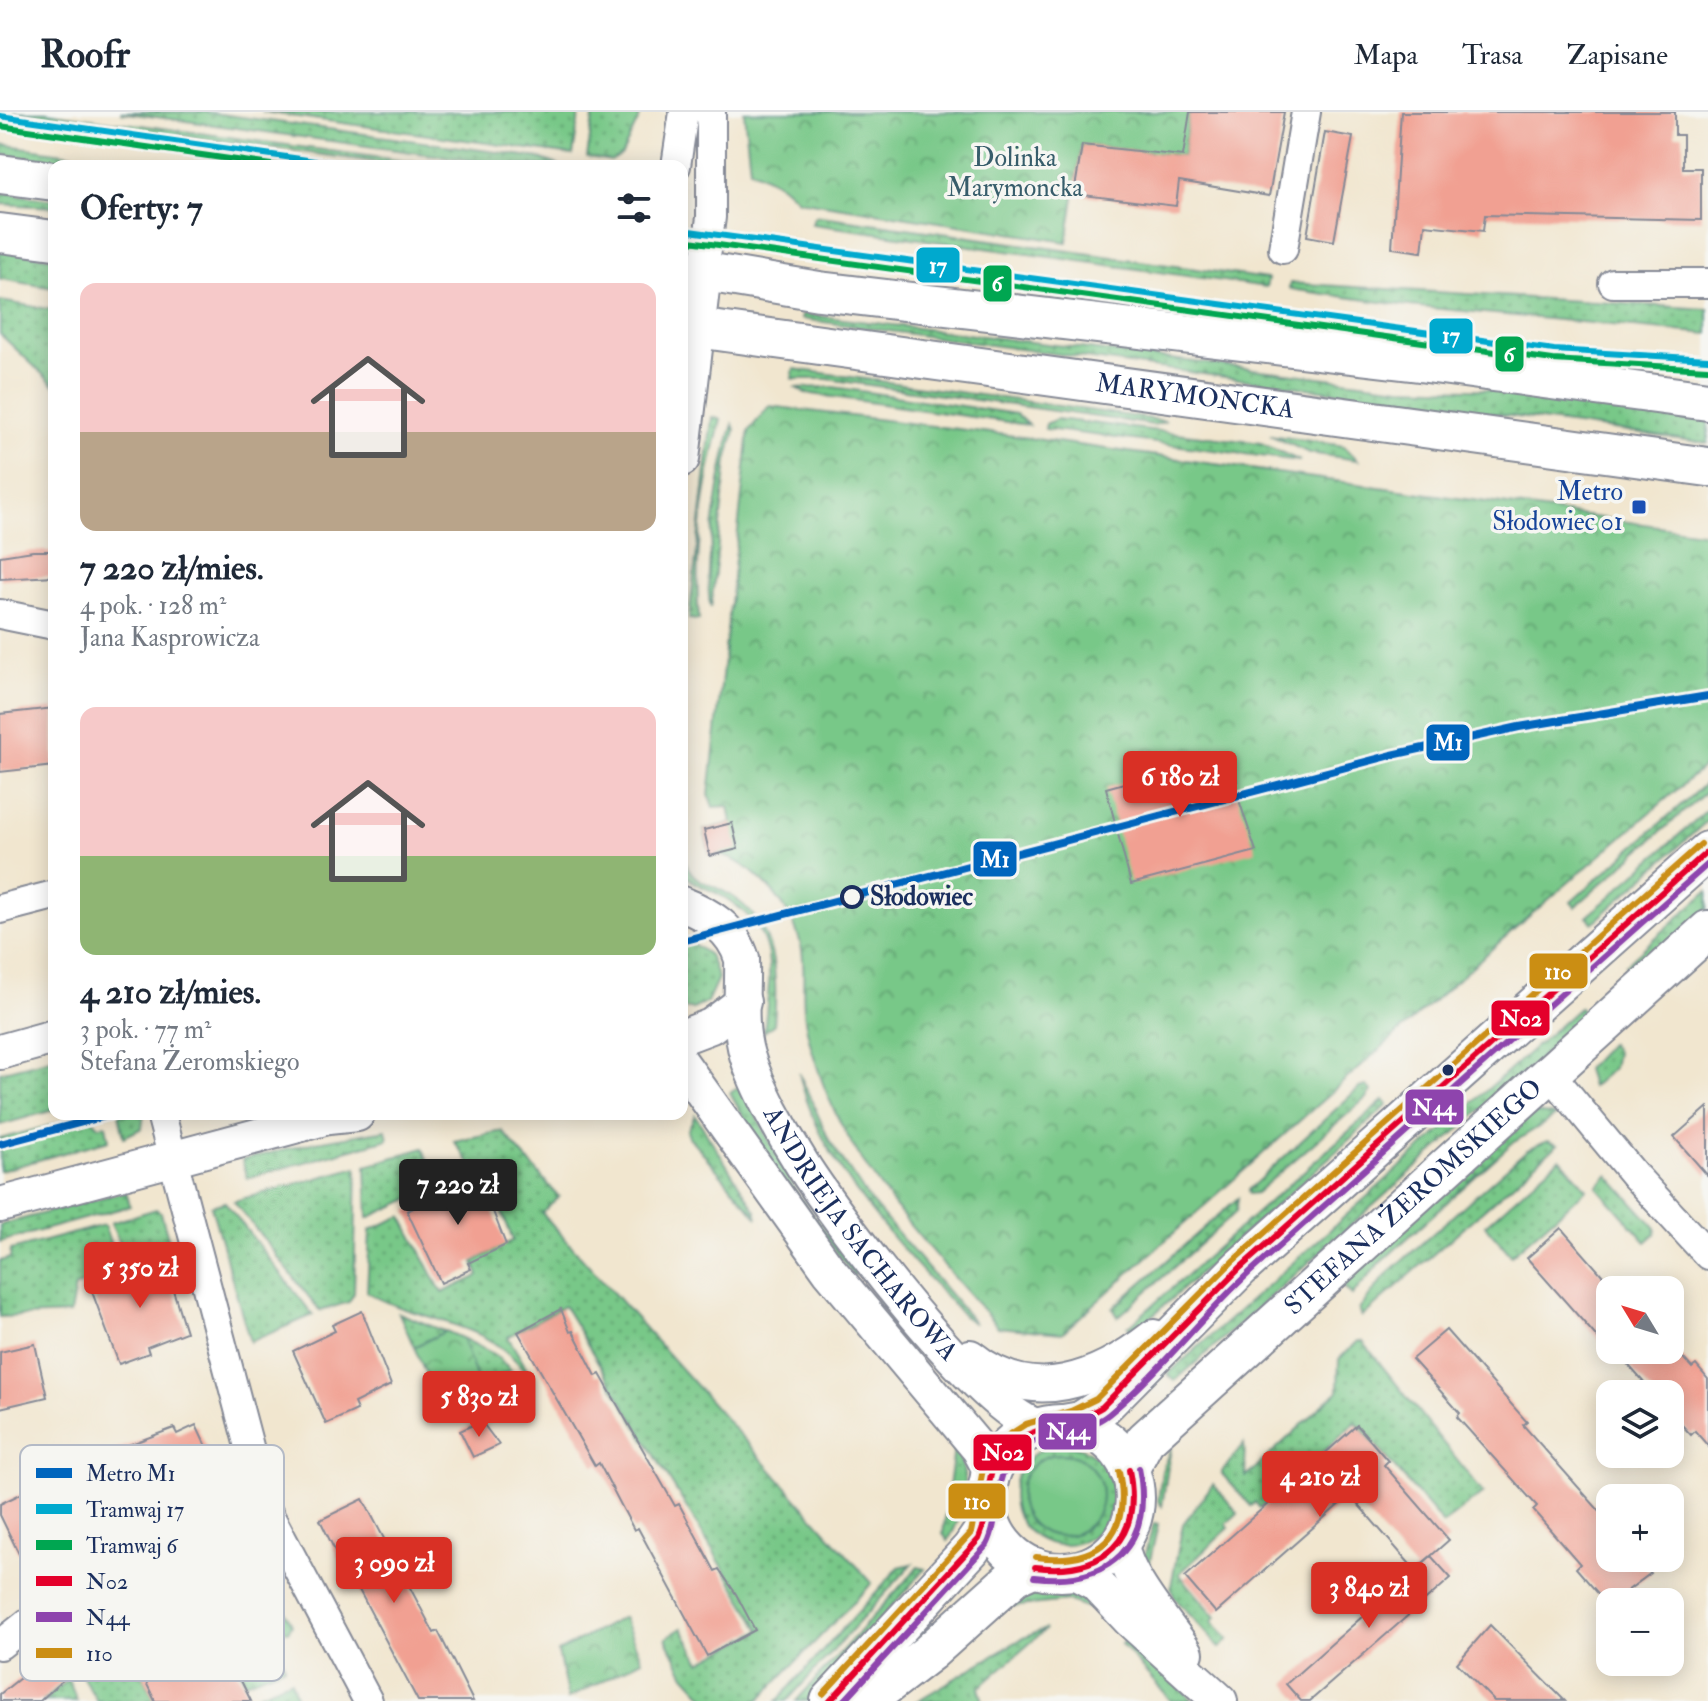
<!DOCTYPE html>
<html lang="pl">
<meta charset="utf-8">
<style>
:root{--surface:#fff;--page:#f6f6f7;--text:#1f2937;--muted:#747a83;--line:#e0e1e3;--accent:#d93025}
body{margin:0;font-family:"IM FELL Double Pica",serif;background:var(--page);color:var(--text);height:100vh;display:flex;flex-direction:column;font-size:30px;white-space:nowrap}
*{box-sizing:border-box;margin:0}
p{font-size:26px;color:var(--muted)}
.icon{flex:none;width:44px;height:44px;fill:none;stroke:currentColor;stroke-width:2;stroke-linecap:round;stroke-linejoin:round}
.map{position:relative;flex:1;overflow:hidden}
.panel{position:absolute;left:48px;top:48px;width:640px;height:960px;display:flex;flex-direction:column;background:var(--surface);border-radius:16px;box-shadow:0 4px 20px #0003}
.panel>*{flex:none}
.needle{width:52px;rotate:308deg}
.fabs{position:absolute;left:1596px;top:1164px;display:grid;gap:16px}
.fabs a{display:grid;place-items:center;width:88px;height:88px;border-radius:16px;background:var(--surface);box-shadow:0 4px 20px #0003;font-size:40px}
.price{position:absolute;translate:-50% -68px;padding:0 18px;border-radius:8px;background:var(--accent);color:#fff;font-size:26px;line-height:52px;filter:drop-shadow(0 2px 4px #0008)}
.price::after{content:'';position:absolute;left:50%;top:48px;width:24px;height:18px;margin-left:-12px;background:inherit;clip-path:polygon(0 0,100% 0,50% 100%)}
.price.selected{background:#222;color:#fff}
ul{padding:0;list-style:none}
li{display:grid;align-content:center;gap:16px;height:424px;padding:0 32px}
li span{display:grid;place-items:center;height:248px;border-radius:16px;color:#555}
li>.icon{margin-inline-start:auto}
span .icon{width:144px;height:144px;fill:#fffc;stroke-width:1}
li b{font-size:34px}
h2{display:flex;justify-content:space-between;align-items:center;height:96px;padding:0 32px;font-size:34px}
header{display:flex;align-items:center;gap:48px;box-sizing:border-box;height:112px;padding:0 40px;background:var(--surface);border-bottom:2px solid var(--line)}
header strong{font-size:38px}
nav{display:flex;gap:44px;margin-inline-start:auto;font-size:28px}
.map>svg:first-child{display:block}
</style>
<header>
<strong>Roofr</strong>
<nav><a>Mapa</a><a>Trasa</a><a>Zapisane</a></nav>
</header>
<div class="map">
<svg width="1708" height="1589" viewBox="0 0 1708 1589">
<defs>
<pattern id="grass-dots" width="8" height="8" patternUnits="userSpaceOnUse" patternTransform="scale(2)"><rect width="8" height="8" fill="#78c888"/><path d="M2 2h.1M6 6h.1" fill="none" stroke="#62a372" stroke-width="1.8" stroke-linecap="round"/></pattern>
<pattern id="park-crowns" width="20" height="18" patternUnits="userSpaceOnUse" patternTransform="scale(2)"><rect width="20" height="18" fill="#78c888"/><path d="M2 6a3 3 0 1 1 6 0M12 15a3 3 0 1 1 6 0" fill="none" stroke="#62a372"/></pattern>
</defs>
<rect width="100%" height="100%" fill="#f6f6f2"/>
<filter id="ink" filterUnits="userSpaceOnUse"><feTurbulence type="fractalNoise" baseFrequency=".0125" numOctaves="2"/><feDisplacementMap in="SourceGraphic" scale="16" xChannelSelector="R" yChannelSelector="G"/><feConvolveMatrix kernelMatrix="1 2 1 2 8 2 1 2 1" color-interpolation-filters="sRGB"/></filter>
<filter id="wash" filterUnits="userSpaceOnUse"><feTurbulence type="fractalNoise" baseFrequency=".006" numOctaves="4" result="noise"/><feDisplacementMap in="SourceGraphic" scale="32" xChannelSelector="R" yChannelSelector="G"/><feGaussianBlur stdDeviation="1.8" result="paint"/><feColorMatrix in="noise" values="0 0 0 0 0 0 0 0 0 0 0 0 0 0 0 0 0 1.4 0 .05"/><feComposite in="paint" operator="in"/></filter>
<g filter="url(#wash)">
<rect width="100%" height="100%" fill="#f1e6cf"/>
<g fill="url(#grass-dots)" stroke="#4a7c73" stroke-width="2">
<polygon points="14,0 45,0 440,54 403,54"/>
<polygon points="120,0 205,0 539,46 561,54 513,54"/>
<polygon points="262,0 573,0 579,4 573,43"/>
<polygon points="594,0 642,0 622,42 611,49 587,45"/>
<polygon points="0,32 154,54 84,54 0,42"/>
<polygon points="0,80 54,88 54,95 0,92"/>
<polygon points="821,104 1268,167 1266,175 812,112 814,105"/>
<polygon points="0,138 54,146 54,176 0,167"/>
<polygon points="1290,171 1708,197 1708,222 1409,194 1289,177"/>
<polygon points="0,189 54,198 54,273 0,222"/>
<polygon points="802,202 1401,275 1504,278 1708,307 1708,331 801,207"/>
<polygon points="1569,248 1708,251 1708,263"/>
<polygon points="794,257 1166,309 1154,313 827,267 792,267"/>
<polygon points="833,275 1016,302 1028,313 805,281 796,276"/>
<path d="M 712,305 L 721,308 C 705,367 693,446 699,508 L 689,507 Z"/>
<polygon points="1056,307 1261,331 1300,349 1045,317 1046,312"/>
<path d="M 733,312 L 735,318 L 727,349 L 711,496 C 702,468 722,344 733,312 Z"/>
<polygon points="1270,323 1344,334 1358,348 1309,341"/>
<polygon points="1708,669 1708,678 1575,795 1571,790"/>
<polygon points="1708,697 1708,708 1593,811 1587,805"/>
<path d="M 682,740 C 690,772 706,768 730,783 C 777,812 778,864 774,912 L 764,920 C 769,866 783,823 727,787 C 713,778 696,774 684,762 Z"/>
<polygon points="1708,779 1708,797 1634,863 1625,853"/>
<polygon points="682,824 709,843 718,866 707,890 693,897 682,897"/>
<polygon points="1580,895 1587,904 1175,1269 1168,1262"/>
<polygon points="1610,931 1616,940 1613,956 1591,975 1586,957"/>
<polygon points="54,946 54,998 0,1013 0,960"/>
<path d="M 799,961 L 829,1028 L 870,1089 L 975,1212 L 963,1204 C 900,1133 820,1056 799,961 Z"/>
<polygon points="741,974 795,1078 856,1161 854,1164 771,1052 730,981"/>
<polygon points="1367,974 1371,979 1366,986 1256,1081 1249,1082 1248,1078 1359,976"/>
<polygon points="1384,988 1388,993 1133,1221 1128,1215"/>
<polygon points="1537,1001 1556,1004 1511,1032 1380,1151 1352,1183 1340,1171 1527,1006"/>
<polygon points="119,1002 144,1002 142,1016 124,1025"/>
<polygon points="89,1003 99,1014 106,1013 109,1028 0,1059 0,1027"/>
<polygon points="695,1003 756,1099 758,1106 689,1025 687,1019"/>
<polygon points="386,1018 388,1027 247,1066 242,1048 316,1030"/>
<path d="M 502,1019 L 559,1085 L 542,1101 L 872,1471 L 758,1589 L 709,1589 L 685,1563 L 666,1526 L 682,1516 L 701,1550 L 761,1518 L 564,1194 L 508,1225 L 527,1257 L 523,1257 C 485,1207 417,1210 367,1180 L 370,1118 L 402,1104 L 442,1181 L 479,1164 L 474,1150 L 513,1128 L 483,1052 L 473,1056 L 454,1029 Z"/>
<polygon points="1547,1029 1557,1033 1362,1205 1359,1198 1385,1164 1527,1038"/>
<polygon points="423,1036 433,1063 427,1079 368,1106 366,1054"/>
<polygon points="1560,1046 1587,1077 1511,1143 1485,1113"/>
<polygon points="357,1055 354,1181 349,1190 320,1199 234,1089"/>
<polygon points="1608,1063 1656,1116 1655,1122 1646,1130 1597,1075"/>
<polygon points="126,1079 130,1094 0,1130 0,1113"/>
<polygon points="1238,1086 1236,1100 1118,1205 1113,1196"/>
<polygon points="225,1090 313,1203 250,1230 211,1094"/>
<polygon points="156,1097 161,1101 169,1129 125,1145 111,1111"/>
<polygon points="104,1113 119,1156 75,1175 70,1202 0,1205 0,1149 10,1146 11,1138"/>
<polygon points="399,1201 444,1219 446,1219 414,1235"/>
<polygon points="462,1226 494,1242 511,1258 440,1293 437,1287 477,1267 460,1227"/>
<polygon points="1358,1229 1363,1230 1483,1381 1443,1412 1356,1310 1260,1396 1255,1390 1251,1394 1221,1361 1244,1332 1246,1365 1338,1279 1339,1247"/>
<polygon points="1083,1245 1095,1247 1059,1257 1014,1253 1018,1247 1046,1251"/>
<circle cx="1063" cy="1383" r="50"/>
<polygon points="1171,1335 1162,1394 1158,1389 1162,1359"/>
<path d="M 954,1336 C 973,1366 965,1400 948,1429 L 943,1422 Z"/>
<polygon points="1213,1372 1238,1401 1226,1412 1229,1416 1179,1462 1216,1505 1212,1510 1229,1527 1220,1536 1174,1485 1171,1474 1183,1412"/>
<polygon points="1154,1411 1158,1412 1147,1462 1144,1445"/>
<polygon points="258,1450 292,1512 288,1519 280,1518 247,1456"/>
<polygon points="912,1452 787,1589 777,1589 899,1455"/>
<polygon points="918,1455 925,1457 807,1589 796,1589"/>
<polygon points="1043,1480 1084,1485 1099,1500 1069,1489 1010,1495 1017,1488"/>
<polygon points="182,1509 198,1536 143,1564 155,1589 97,1589 64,1534"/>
<polygon points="1046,1517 979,1576 983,1589 917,1589 1023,1526"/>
<polygon points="1128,1525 1193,1589 1171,1589 1121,1532"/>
<polygon points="275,1534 285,1554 245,1570 237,1552"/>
<polygon points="68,1567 77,1589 43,1589"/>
<polygon points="291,1568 298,1589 255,1589 253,1584"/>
</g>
<g fill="url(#park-crowns)" stroke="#4a7c73" stroke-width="2">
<polygon points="744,0 1190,0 1183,44 1082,33 1067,130 798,88 781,73 750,57"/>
<path d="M 769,294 L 1007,323 L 1708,421 L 1708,651 L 1513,818 L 1062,1221 L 998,1215 C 932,1138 849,1056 818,957 C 812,939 805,917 804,898 C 801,859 810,841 789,803 C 776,779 739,740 710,743 L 704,718 L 732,711 L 729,694 L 713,695 L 709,683 L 749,319 Z"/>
<polygon points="446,1219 462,1226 477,1267 437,1287 414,1235"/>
<polygon points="623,1505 642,1548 568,1587 558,1540"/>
</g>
<circle fill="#78c888" stroke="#4a7c73" stroke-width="2" cx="1061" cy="1383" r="41"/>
<g id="blocks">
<g fill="#f1a092">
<polygon points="1190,0 1284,0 1269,84 1179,69 1176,94 1074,82 1082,33 1183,44"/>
<polygon points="1401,0 1675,0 1675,23 1683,23 1683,56 1701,56 1701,108 1485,103 1483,119 1425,113 1422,140 1392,136"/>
<polygon points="1325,20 1353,25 1334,129 1307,124"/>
<polygon points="33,439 54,439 54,464 0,467 0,444"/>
<polygon points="54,596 54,654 0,660 0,602"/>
<polygon points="1230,642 1237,669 1233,670 1256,739 1131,772 1106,676"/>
<polygon points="732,711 738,737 710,744 704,718"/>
<polygon points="1708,995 1708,1064 1674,1025"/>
<polygon points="477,1058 506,1133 468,1151 471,1157 441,1171 407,1099 449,1079 446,1072"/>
<polygon points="1561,1116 1610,1172 1610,1240 1527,1146"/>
<polygon points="162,1142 186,1220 147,1235 149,1241 119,1252 91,1177 133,1161 131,1155"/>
<polygon points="561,1197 570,1220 573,1219 596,1264 600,1262 675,1394 679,1392 715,1459 719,1457 736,1482 755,1518 707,1544 638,1416 634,1418 599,1351 595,1354 518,1220"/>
<polygon points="362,1199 391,1273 354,1291 357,1298 326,1312 293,1239 335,1219 332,1213"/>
<polygon points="1446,1218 1527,1310 1523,1313 1603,1403 1600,1407 1610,1419 1610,1446 1637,1446 1651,1461 1608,1493 1576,1456 1580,1452 1533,1398 1537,1394 1457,1305 1460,1301 1412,1247"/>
<polygon points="35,1232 47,1285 0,1296 0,1240"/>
<polygon points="1615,1238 1676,1238 1692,1256 1696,1253 1708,1267 1708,1334 1695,1319 1691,1323 1670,1300 1670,1282 1654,1282"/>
<polygon points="481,1309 499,1333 473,1345 460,1319"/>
<polygon points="196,1313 216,1356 191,1368 189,1365 165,1376 164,1373 138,1383 19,1442 0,1403 0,1392 99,1344 174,1316 177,1322"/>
<polygon points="1357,1313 1388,1349 1384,1353 1449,1428 1415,1458 1350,1383 1216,1501 1185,1465"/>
<polygon points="363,1387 434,1521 438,1519 473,1589 418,1589 358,1476 354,1478 320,1408"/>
<polygon points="1431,1444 1451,1466 1310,1589 1301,1589 1286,1572"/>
<polygon points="1490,1513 1565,1589 1494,1589 1457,1551"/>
<polygon points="219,1524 251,1589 155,1589 142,1562"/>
<polygon points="42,1540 65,1566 40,1589 0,1589 0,1582 25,1562 22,1558"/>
</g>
</g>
</g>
<g filter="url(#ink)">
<use href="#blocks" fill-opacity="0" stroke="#868a96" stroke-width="2"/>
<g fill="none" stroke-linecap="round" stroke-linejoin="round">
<g stroke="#868a96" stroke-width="32">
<g id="minor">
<polyline points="676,54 684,0"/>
<polyline points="1283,137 1306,0"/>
<polyline points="704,160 711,105 711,0"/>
<polyline points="1613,171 1708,171"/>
<polyline points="0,502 54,513"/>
<polyline points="0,797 54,783"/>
<polyline points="1549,960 1636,1065 1708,1143"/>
<polyline points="161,1002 265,1395 368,1589"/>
<polyline points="0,1533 44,1498 265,1395"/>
</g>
</g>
<g stroke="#868a96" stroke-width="38">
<g id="tertiary">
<polyline points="682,347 704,160"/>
<path id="s1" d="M 682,792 C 710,803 733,817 742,847 C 743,878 738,913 747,943 C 757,976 783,1022 802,1052 C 835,1104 985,1306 1041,1315"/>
<polyline points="682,925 711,914 743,890"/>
<polyline points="0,940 54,925"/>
<polyline points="682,952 829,1158 979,1337 988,1354 989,1369"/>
<polyline points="0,1093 328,1005 357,1002"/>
<path d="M 970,1245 C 1032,1296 1099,1268 1154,1225"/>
<path d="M 1122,1427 C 1118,1458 1168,1514 1186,1541"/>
<polyline points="1072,1459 1095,1471 1130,1508 1220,1589"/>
</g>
</g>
<g stroke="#868a96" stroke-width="42">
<g id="secondary">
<polyline points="0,62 54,69"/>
<polyline points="0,121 54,128"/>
<polyline points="682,156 819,179 1419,250 1708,289"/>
<path id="s2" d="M 682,214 L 1708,355"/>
<polyline points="1064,1312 1081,1309 1102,1295 1240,1156 1708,739"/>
<circle cx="1061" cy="1386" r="74"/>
<path id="s3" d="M 1129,1358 L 1145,1328 L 1708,818"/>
<polyline points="830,1589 971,1437 984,1418 989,1401"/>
<polyline points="866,1589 930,1540 1015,1464 1035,1455"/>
</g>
</g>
<use href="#minor" stroke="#fff" stroke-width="28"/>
<use href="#tertiary" stroke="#fff" stroke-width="34"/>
<use href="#secondary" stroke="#fff" stroke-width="38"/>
<g stroke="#f6f6f2" stroke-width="12">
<g id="bus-1">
<path d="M 1035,1455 C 1104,1463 1143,1428 1129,1358"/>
<path d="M 830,1589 L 979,1427 C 989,1405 985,1382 992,1359 C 1007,1313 1066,1317 1102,1295 L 1240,1156 L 1708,739"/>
</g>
</g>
<g stroke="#f6f6f2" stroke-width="12">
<g id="bus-2">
<path d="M 1034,1465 C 1110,1474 1154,1433 1139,1356"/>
<path d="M 844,1589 L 987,1433 C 1001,1406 992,1371 1011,1347 C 1034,1317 1081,1325 1109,1302 C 1160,1260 1201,1205 1250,1160 C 1402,1023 1555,888 1708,752"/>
</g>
</g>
<g stroke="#f6f6f2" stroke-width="12">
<g id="bus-3">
<path d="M 1036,1445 C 1099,1453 1132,1424 1119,1360"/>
<polyline points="823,1582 971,1421 983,1357 998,1330 1026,1312 1071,1299 1096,1287 1233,1149 1701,732"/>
</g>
</g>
<use href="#bus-1" stroke="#e4002b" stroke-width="6"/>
<use href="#bus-2" stroke="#8e44ad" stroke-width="6"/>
<use href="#bus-3" stroke="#cb8e13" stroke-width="6"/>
<g stroke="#f6f6f2" stroke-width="12">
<g id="tram-1">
<polyline points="0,4 349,54"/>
<polyline points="682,118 1554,238 1708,247"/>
</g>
</g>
<g stroke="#f6f6f2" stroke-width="12">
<g id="tram-2">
<polyline points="0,14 278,54"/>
<polyline points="682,128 1553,248 1707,257"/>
</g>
</g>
<use href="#tram-1" stroke="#00a9ce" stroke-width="6"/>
<use href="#tram-2" stroke="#00a651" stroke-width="6"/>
<g stroke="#f6f6f2" stroke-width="14">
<g id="metro-1">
<polyline points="682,829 1392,643 1519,615 1708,584"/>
<polyline points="0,1032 113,1002"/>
</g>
</g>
<use href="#metro-1" stroke="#0065bd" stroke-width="8"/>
</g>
</g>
<rect fill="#1a4fb4" stroke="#f6f6f2" stroke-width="3" x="1631" y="387" width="16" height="16" rx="4"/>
<circle fill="#f6f6f2" stroke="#1b2f5e" stroke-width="4" cx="852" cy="785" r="10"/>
<circle fill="#1b2f5e" stroke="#f6f6f2" stroke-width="3" cx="1448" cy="958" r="7"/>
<g text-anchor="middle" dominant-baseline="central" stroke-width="7" stroke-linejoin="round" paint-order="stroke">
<g font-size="26" fill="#375d6b" stroke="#f6f6f2">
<text x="1015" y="46">Dolinka<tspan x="1015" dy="30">Marymoncka</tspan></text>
</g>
<g font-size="26" fill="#1b2f5e" stroke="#f6f6f2">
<text stroke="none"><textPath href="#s2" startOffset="518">MARYMONCKA</textPath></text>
<text stroke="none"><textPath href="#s3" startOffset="396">STEFANA ŻEROMSKIEGO</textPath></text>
<text stroke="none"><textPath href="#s1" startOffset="394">ANDRIEJA SACHAROWA</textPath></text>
</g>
<g font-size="26" fill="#164399" stroke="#f6f6f2" text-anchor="end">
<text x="1623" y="380">Metro<tspan x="1623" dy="30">Słodowiec 01</tspan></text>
</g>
<g font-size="26" font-weight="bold" fill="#1b2f5e" stroke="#f6f6f2" text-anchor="start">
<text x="870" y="785">Słodowiec</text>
</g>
</g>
<rect x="20" y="1333" width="264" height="236" rx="12" fill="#f6f6f2" stroke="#b4bac6" stroke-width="2"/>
<rect x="36" y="1356" width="36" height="10" fill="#0065bd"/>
<rect x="36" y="1392" width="36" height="10" fill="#00a9ce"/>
<rect x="36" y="1428" width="36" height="10" fill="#00a651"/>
<rect x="36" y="1464" width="36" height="10" fill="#e4002b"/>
<rect x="36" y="1500" width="36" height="10" fill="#8e44ad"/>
<rect x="36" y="1536" width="36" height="10" fill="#cb8e13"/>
<g font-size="22" fill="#1b2f5e">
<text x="86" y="1369">Metro M1</text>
<text x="86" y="1405">Tramwaj 17</text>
<text x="86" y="1441">Tramwaj 6</text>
<text x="86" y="1477">N02</text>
<text x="86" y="1513">N44</text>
<text x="86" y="1549">110</text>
</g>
<g stroke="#f6f6f2" stroke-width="3">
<rect x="915" y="134" width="46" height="38" rx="8" fill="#00a9ce"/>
<rect x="982" y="152" width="31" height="39" rx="8" fill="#00a651"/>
<rect x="1428" y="205" width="46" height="38" rx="8" fill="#00a9ce"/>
<rect x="1494" y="223" width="31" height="38" rx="8" fill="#00a651"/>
<rect x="1425" y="611" width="46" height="39" rx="8" fill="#0065bd"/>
<rect x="972" y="728" width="46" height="38" rx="8" fill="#0065bd"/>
<rect x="1528" y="840" width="61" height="38" rx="8" fill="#cb8e13"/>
<rect x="1490" y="887" width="61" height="38" rx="8" fill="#e4002b"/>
<rect x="1404" y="976" width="61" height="38" rx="8" fill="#8e44ad"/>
<rect x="1037" y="1300" width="61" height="39" rx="8" fill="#8e44ad"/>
<rect x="972" y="1321" width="61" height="39" rx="8" fill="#e4002b"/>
<rect x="947" y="1370" width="60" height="38" rx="8" fill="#cb8e13"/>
</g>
<g font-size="22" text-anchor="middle" font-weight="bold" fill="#fff">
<text x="938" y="161">17</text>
<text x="997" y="179">6</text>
<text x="1451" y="231">17</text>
<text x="1509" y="250">6</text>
<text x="1448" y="638">M1</text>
<text x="995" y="755">M1</text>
<text x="1558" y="867">110</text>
<text x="1521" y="914">N02</text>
<text x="1434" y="1003">N44</text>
<text x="1068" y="1327">N44</text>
<text x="1003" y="1348">N02</text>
<text x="977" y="1397">110</text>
</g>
</svg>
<div class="fabs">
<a><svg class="needle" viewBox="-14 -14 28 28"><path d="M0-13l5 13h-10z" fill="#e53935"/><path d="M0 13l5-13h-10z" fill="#747a83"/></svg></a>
<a><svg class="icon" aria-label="layers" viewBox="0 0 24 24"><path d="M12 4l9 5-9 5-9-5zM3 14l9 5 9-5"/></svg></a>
<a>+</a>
<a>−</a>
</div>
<b class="price" style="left:1180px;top:707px">6 180 zł</b>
<b class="price selected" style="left:458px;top:1115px">7 220 zł</b>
<b class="price" style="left:140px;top:1198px">5 350 zł</b>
<b class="price" style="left:479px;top:1327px">5 830 zł</b>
<b class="price" style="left:1320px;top:1407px">4 210 zł</b>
<b class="price" style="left:394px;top:1493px">3 090 zł</b>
<b class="price" style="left:1369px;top:1518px">3 840 zł</b>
<section class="panel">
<h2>Oferty: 7<svg class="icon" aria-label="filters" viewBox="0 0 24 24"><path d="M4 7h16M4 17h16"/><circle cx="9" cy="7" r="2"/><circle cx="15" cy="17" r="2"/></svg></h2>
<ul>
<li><span style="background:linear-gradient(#f6c9c9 60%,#b9a48a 0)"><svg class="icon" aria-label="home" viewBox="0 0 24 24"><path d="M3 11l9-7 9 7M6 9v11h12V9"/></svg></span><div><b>7 220 zł/mies.</b><p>4 pok. · 128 m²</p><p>Jana Kasprowicza</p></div></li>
<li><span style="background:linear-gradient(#f6c9c9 60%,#8fb573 0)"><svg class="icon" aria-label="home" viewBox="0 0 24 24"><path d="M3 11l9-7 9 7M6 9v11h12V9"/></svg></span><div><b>4 210 zł/mies.</b><p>3 pok. · 77 m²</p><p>Stefana Żeromskiego</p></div></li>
</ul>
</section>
</div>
